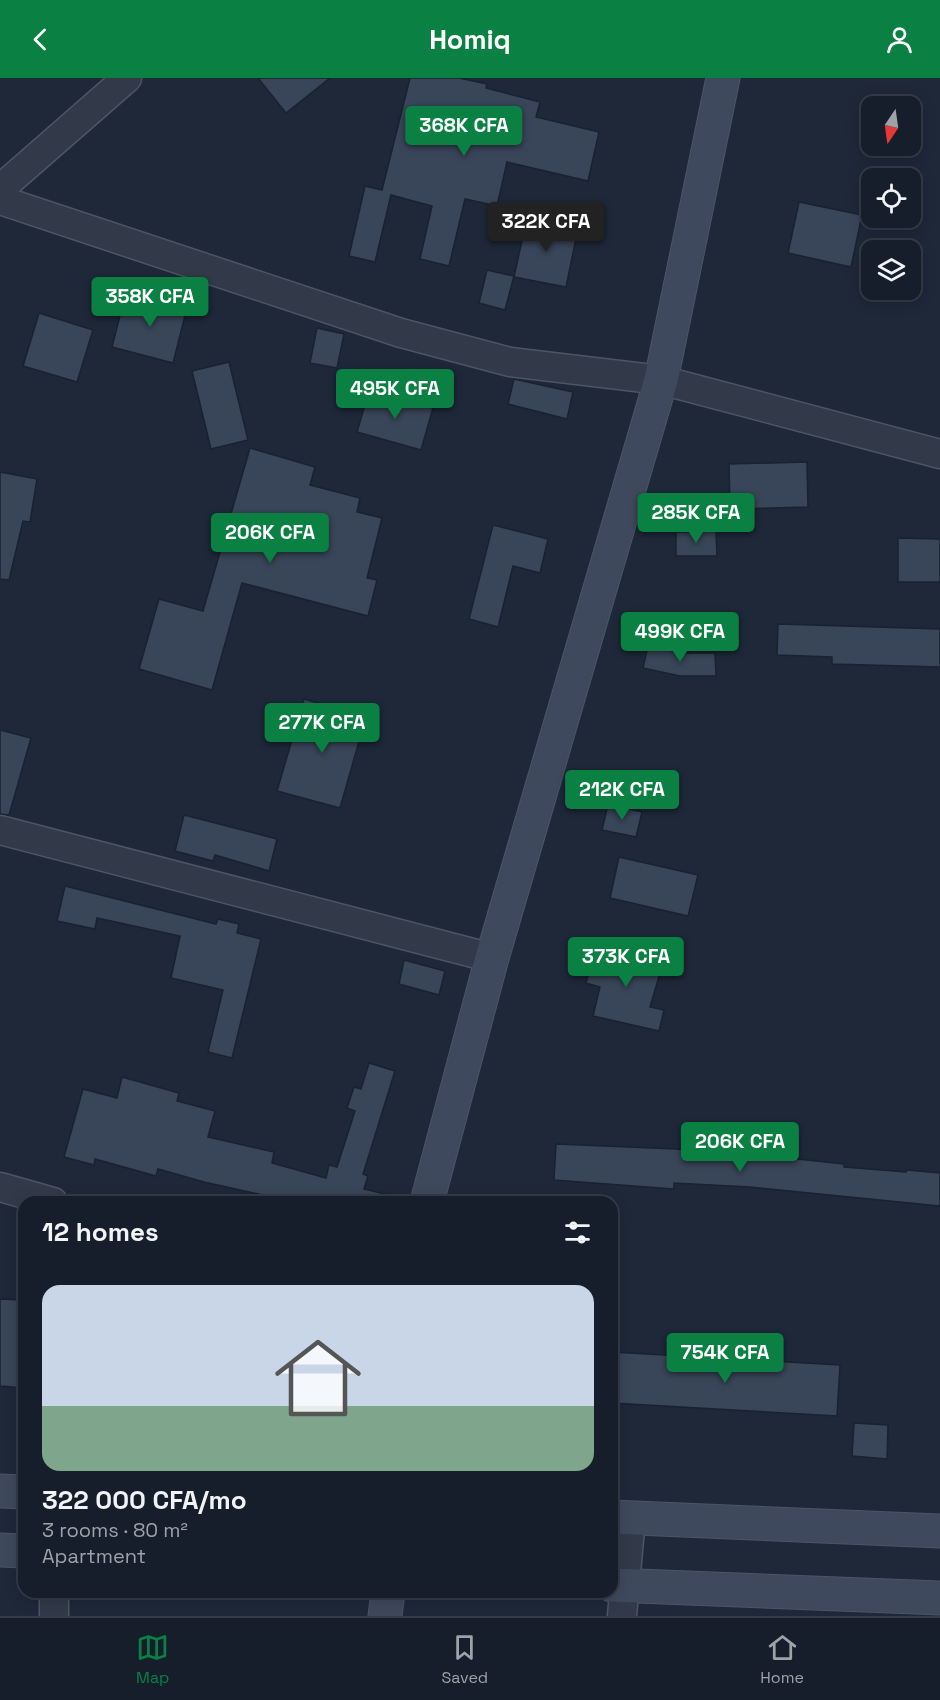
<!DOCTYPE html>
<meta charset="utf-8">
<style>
:root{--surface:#161e2b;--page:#1f2733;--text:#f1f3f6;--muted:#9ea2a9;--line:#353c47;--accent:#0b8043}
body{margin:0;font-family:"Space Grotesk",sans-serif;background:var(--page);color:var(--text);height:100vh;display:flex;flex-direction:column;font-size:22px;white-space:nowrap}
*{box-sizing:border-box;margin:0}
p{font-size:20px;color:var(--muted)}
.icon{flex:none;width:33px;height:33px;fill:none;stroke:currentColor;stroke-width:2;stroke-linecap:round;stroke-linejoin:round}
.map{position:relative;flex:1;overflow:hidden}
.details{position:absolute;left:18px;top:1118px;width:600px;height:402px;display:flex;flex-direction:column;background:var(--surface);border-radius:18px;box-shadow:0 3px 15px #0003,0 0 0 2px var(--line)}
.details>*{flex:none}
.needle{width:39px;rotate:193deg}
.tools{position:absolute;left:861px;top:18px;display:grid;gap:12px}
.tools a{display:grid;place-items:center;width:60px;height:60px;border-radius:12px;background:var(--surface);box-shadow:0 3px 15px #0003,0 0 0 2px var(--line);font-size:30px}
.price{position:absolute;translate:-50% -51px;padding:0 14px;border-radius:6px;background:var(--accent);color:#fff;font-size:20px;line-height:39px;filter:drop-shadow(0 2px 3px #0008)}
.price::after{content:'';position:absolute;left:50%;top:36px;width:18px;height:14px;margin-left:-9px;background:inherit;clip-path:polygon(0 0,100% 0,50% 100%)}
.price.selected{background:#222;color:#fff}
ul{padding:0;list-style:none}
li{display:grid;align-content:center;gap:12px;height:318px;padding:0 24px}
li span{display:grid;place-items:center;height:186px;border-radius:18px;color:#555}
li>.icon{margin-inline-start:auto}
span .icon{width:108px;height:108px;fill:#fffc;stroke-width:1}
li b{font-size:26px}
h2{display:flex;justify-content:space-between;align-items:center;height:72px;padding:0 24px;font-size:26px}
header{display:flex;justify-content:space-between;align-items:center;height:78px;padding:0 24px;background:var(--accent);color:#fff;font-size:27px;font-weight:600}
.tabs{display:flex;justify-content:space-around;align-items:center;height:84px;border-top:2px solid var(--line);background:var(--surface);font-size:16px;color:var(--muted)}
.tabs a{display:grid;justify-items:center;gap:3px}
.tabs .selected{color:var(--accent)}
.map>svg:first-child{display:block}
</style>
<header><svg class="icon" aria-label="back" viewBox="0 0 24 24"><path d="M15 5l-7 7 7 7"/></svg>Homiq<svg class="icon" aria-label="person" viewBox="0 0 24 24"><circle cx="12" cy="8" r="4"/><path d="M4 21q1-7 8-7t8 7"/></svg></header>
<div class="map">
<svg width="940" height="1538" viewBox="0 0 940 1538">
<rect width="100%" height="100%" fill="#1e2839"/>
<g fill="#394659" stroke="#19222f" stroke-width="1.5">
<polygon points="258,0 330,0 286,35"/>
<polygon points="410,0 459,0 487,6 486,10 540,24 536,39 599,54 588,103 507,84 497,128 465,121 449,188 420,181 432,128 391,117 375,184 349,178 365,108 382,112"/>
<polygon points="799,124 862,137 851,189 788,175"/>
<polygon points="527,140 578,151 566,209 514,199"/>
<polygon points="487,192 514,198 505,232 479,225"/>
<polygon points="126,214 187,230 173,285 112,269"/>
<polygon points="39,235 93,252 77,304 23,288"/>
<polygon points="317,250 344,256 337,290 310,285"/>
<polygon points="229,284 248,362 211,371 192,293"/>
<polygon points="514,301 573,314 567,341 508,326"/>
<polygon points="369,313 433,330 421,372 357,354"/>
<polygon points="250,370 315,389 310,407 360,420 357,434 382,440 367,500 377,502 368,538 242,505 212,612 139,591 159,521 203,533"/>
<polygon points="807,384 808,429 730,431 729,386"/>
<polygon points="0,394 37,401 30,444 23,443 9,502 0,501"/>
<polygon points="493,447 548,461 540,495 513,488 498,549 469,541"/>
<polygon points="716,453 717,478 676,478 676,454"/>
<polygon points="898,460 940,461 940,504 898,504"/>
<polygon points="778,546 940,551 940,589 832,586 832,579 777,577"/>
<polygon points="648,568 684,575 715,575 716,598 680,598 643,590"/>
<polygon points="304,621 366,639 340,730 277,713"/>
<polygon points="0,652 31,660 9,737 0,736"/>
<polygon points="608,726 642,734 636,759 602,752"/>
<polygon points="184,737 277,761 269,793 215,777 213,783 175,773"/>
<polygon points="619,779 698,797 688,838 610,820"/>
<polygon points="65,808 216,846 218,841 239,846 237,855 261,861 232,980 208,974 223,912 171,900 180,858 97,840 95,851 57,843"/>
<polygon points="597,867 663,885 650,929 664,932 659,953 593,938 600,909 586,905"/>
<polygon points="404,882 445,893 439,917 399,906"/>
<polygon points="369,985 395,993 363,1096 368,1098 364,1111 385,1116 384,1124 294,1124 204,1104 158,1091 156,1098 95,1081 94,1087 64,1079 83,1011 117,1020 122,999 179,1015 177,1023 215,1033 208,1059 274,1074 272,1085 326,1100 329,1087 337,1089 355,1033 347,1030 354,1009 361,1011"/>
<polygon points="556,1066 676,1071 758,1079 759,1077 844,1086 844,1089 906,1094 907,1092 940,1095 940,1128 750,1109 674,1105 674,1111 554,1102"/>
<polygon points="0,1221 24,1222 24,1310 0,1308"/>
<polygon points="612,1274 840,1287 837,1338 612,1325"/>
<polygon points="854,1345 888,1347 887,1381 852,1378"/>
</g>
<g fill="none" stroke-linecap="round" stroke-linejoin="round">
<g stroke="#4c5564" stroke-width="31">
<g id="street">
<polyline points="0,111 127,0"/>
<polyline points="0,122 401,255 510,284 661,302 940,376"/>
<polyline points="0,752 492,880"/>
<polyline points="0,1109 53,1124"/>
<polyline points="54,1514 54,1538"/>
<polyline points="622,1538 631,1440"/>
</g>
</g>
<g stroke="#4c5564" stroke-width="35">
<g id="secondary">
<polyline points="427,1124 492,880 661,302 723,0"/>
<polyline points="0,1413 24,1414"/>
<polyline points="612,1439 940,1453"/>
<polyline points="0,1472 24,1473"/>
<polyline points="612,1507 940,1520"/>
<polyline points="385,1538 388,1514"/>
</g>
</g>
<use href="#street" stroke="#323a49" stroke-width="28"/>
<use href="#secondary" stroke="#3f495d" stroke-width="33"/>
</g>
</svg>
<div class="tools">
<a><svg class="needle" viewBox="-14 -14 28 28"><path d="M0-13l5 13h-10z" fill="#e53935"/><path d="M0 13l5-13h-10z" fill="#9ea2a9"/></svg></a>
<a><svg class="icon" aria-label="locate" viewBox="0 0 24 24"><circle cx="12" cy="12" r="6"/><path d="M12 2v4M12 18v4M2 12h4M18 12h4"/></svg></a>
<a><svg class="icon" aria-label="layers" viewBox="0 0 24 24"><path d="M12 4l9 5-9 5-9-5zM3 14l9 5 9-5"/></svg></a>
</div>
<b class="price" style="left:464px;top:79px">368K CFA</b>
<b class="price selected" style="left:546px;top:175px">322K CFA</b>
<b class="price" style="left:150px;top:250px">358K CFA</b>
<b class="price" style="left:395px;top:342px">495K CFA</b>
<b class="price" style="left:696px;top:466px">285K CFA</b>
<b class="price" style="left:270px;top:486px">206K CFA</b>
<b class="price" style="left:680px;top:585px">499K CFA</b>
<b class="price" style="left:322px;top:676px">277K CFA</b>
<b class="price" style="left:622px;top:743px">212K CFA</b>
<b class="price" style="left:626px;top:910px">373K CFA</b>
<b class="price" style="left:740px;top:1095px">206K CFA</b>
<b class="price" style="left:725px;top:1306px">754K CFA</b>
<section class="details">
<h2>12 homes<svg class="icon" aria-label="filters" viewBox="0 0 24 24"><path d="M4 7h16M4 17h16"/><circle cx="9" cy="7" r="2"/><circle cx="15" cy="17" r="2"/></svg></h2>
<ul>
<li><span style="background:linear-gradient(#c9d6e8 65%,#7fa58c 0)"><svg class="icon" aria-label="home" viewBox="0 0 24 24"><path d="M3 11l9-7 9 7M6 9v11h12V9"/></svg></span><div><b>322 000 CFA/mo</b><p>3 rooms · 80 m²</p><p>Apartment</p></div></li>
</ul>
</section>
</div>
<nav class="tabs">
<a class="selected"><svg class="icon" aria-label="map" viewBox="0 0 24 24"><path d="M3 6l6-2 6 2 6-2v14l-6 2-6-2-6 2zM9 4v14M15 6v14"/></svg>Map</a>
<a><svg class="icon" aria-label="saved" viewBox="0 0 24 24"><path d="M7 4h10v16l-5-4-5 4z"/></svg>Saved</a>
<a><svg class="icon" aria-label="home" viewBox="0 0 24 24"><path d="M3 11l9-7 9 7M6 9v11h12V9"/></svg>Home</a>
</nav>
